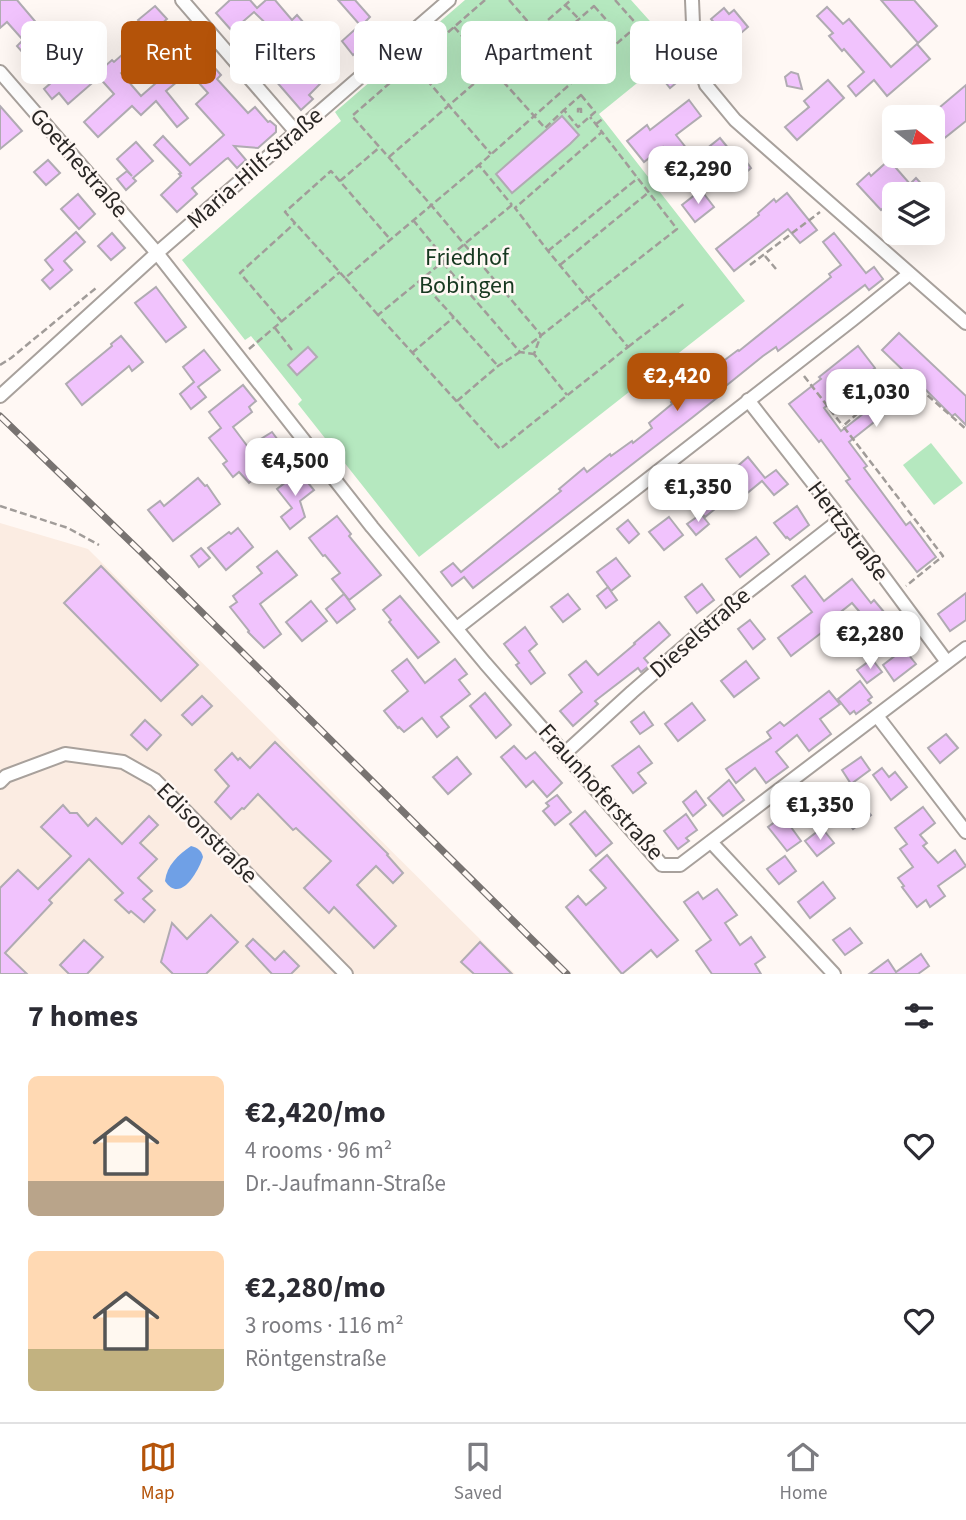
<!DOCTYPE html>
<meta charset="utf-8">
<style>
:root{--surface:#fff;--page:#f7f7f7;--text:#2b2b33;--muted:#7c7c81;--line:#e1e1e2;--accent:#b45309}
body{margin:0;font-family:"Source Sans 3",sans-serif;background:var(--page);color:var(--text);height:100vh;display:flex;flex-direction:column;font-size:26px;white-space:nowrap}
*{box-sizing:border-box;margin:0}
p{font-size:23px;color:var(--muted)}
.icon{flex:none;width:38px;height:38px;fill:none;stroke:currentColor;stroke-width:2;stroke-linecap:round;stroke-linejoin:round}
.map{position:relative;height:974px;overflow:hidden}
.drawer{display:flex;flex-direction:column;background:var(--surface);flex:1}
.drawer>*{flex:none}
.hud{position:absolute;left:21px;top:21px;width:924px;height:63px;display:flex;gap:14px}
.needle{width:46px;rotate:107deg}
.tools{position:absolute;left:882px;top:105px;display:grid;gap:14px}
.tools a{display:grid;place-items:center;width:63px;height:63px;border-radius:10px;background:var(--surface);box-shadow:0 7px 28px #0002;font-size:35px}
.price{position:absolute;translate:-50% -60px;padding:0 16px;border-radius:14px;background:#fff;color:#222;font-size:23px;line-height:46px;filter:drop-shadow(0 2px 4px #0008)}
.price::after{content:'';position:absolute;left:50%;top:42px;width:21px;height:16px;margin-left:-10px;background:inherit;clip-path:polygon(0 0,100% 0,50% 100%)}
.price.selected{background:var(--accent);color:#fff}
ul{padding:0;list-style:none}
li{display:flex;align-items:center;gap:21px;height:175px;padding:0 28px}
li span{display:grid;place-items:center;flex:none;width:196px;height:140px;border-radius:10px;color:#555}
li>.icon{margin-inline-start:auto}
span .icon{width:84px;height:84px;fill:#fffc;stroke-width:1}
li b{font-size:30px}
h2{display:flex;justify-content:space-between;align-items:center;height:84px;padding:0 28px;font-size:30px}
.tag{padding:0 24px;border-radius:10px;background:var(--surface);box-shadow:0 7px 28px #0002;font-size:24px;line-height:63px}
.tag.selected{background:var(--accent);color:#fff}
.tabs{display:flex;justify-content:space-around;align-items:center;height:98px;border-top:2px solid var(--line);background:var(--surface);font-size:19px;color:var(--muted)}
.tabs a{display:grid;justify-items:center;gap:4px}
.tabs .selected{color:var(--accent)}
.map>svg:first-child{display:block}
</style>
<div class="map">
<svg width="966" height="974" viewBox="0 0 966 974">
<rect width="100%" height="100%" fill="#fff8f4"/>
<polygon fill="#fbece2" points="0,523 88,549 515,974 0,974"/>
<g fill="#b5e8bf">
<polygon points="465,0 631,0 666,39 653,50 663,62 599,114 745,301 419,557 298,404 302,400 251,336 245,340 182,260 341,121 335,112"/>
<polygon points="931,443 963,483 934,505 903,465"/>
</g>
<path fill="#6fa0e6" d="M 191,846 C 198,848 201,850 203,857 C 198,872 180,904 165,881 C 167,865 178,855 191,846 Z"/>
<g fill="#f1c3fd" stroke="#b0abb2" stroke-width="2">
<polygon points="0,0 17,0 39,26 41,24 54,39 30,61 17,46 23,40 7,22 0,28"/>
<polygon points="230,0 250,0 257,8 266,0 275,0 292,20 297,15 310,30 282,53 299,71 306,65 321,83 309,95 313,99 301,110 256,58 280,37 254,12 232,31 216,13"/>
<polygon points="338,0 355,0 370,17 361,26 372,39 353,55 342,41 360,25"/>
<polygon points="881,0 914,0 937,26 918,43"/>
<polygon points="155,6 167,19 150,34 138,20"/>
<polygon points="827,7 843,24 849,19 891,67 917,44 930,59 887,96 874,80 856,96 848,86 864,72 844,49 842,51 829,36 833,33 817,16"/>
<polygon points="724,8 729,14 734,10 748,27 727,45 713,28 716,25 711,19"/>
<polygon points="69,22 81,34 66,48 54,35"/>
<polygon points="191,32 203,46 199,50 221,75 217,79 248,113 255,107 268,122 270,121 276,126 276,132 258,148 234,146 246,160 237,168 228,158 226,159 192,188 197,194 177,212 161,195 181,176 179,174 181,173 154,145 163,136 190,165 224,135 196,104 208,93 189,72 166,91 188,118 177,127 156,101 141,115 132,106 98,137 84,122 114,94 96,74 112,60 114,62 141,38 150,47 121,73 141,96 179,63 169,52"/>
<polygon points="666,40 675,51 663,62 653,50"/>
<polygon points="80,58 98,78 68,104 59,93 52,99 44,89"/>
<polygon points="672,69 681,79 670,88 662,78"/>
<polygon points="791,72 798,74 802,89 787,86 785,77"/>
<polygon points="828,80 844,98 797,140 785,127 809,107 804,101"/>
<polygon points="966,85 966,121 942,140 933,129 933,113"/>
<polygon points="689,100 701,116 676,135 691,154 677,164 663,147 644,162 627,141 647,125 650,130"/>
<polygon points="0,106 22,131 0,149"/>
<polygon points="562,116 579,135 570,144 512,193 496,174"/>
<polygon points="720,138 733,154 738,150 751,168 736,181 720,162 707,173 695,158"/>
<polygon points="136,142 153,161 133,178 136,181 126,190 117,179 127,171 132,176 117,159"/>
<polygon points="48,160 60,173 46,185 34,172"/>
<polygon points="889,160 910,184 916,178 926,189 920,194 894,194 894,198 881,210 857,184 869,173 871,176"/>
<polygon points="701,190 714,207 695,222 682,205"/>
<polygon points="787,193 817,230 800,243 788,229 734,271 716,249 759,215 758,213 774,199 776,202"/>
<polygon points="78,194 95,214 79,229 61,209"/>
<polygon points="76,232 85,242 64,261 72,270 50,289 42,280 53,270 45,260"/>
<polygon points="112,233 125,248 111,260 98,246"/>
<polygon points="834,233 866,273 874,267 883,279 869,290 865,285 778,351 776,347 763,356 716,394 718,397 693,417 473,588 464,577 452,586 441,572 453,563 461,572 561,491 559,489 584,468 587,472 610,454 611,456 632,441 633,443 652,428 649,423 672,404 671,402 683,394 685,396 705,380 702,377 738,350 739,351 831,277 829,274 841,265 823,242"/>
<polygon points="156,287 186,327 166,342 135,303"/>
<polygon points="899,333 966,396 966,425 955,414 952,416 921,385 849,442 867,466 864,468 906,525 910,522 936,557 917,572 846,481 850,479 821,440 819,442 789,404 821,379 819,377 858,346 875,368 824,408 841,431 910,377 882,350"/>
<polygon points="121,336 143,362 132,371 129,366 82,405 66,384 112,346 111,344"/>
<polygon points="308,347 317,357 297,375 288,365"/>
<polygon points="204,350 220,370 198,387 206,397 191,409 180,394 194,382 183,367"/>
<polygon points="243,385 256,401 249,407 252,412 233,427 248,447 272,432 287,452 249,483 239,472 233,477 223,464 227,461 209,438 221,428 209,412"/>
<polygon points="748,457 765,478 776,470 788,484 774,495 762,481 740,499 730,488 739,480 732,471"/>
<polygon points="299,472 314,490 300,501 305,517 290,529 281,517 292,508 277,489"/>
<polygon points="198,478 205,486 207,485 220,504 173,541 148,510 160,501 164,506"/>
<polygon points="711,483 726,500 705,517 690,499"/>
<polygon points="797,506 809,525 790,540 787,537 786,538 774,523"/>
<polygon points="701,514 709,524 696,535 687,524"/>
<polygon points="337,516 351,534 349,536 381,575 349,600 332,579 340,573 325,555 323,556 309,538"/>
<polygon points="669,517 683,535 664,550 649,532"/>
<polygon points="628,520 639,534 629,543 617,529"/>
<polygon points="238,528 253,547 226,570 208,548 229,532 231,534"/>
<polygon points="756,537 769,554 740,577 726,559"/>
<polygon points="201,548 210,558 199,567 191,556"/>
<polygon points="277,551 297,575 260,604 281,634 264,648 248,632 249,631 230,607 237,602 233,596 262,573 257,567"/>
<polygon points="616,558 630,576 611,591 597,572"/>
<polygon points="101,566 198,665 161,701 64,603"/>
<polygon points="805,576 824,601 852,579 871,603 874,600 884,612 870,624 852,603 823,626 825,630 791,656 778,638 812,612 792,586"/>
<polygon points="702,584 714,600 697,613 685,597"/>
<polygon points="608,587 617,600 606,608 597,596"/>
<polygon points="966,593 966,620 950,631 938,614"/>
<polygon points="344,594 355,609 337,623 326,609"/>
<polygon points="568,594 580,609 563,622 551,607"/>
<polygon points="400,596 439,642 418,658 389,622 391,620 383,610"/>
<polygon points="311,601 327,621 302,641 286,622"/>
<polygon points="750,620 765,639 753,649 738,629"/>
<polygon points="659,622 670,635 644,658 650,665 641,672 638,668 595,701 598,704 573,726 560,711 582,692 569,675 586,661 598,675 635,644 634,643"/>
<polygon points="525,627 537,644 529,651 545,673 531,684 516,665 519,663 504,644"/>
<polygon points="904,649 916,664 894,681 883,665"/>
<polygon points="407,659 425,683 455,659 467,674 459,680 470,694 441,717 449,727 437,737 422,718 404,732 399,727 398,728 384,711 408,691 392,671"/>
<polygon points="872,659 882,672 867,683 857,670"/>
<polygon points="746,661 759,678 734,697 721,681"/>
<polygon points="860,681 872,697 868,700 871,703 856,714 854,711 850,714 838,699"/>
<polygon points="829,691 840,704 820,719 831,734 809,751 797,735 776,752 788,767 766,783 755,768 736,783 726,769 771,738 767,732 780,722 784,726"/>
<polygon points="485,693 511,725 496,738 470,706"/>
<polygon points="202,696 212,706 192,725 182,715"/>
<polygon points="692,703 705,720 678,741 665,724"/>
<polygon points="644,712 653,725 640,734 631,722"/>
<polygon points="145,720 161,735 147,750 131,735"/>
<polygon points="946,734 958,748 940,763 928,748"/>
<polygon points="275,742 388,854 387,855 403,873 393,883 376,866 357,885 396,926 374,948 334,907 329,913 304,888 331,861 296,828 293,830 258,794 244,809 242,808 231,819 215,802 229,786 215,770 232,753 238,760 240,758 250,768"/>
<polygon points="514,746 526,759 535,752 562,783 547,797 533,781 526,787 501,757"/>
<polygon points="639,746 652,763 638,773 646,783 633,793 612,766"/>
<polygon points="457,757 471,774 448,794 433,777"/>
<polygon points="861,757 870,770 851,784 842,770"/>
<polygon points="882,768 889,777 895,772 907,787 891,800 873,775"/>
<polygon points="729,780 744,800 723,816 708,798"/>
<polygon points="696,791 706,805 693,816 683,802"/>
<polygon points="557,795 571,812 555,825 543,811 549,806 546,803"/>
<polygon points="859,800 871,815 853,829 841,813"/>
<polygon points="63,805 70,813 77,813 88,826 96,818 122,844 149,816 158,825 140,843 157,859 138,878 152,891 143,899 155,910 144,922 131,911 129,913 115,900 123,893 89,859 49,900 52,903 5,953 27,974 0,974 0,888 18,870 38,889 71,856 41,827"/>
<polygon points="923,807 935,823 920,835 927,843 923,846 938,863 955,850 966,866 938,886 945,896 930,907 926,900 917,907 902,887 904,886 898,878 913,867 900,849 907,844 895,828"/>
<polygon points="585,811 612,843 596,856 570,824"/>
<polygon points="686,814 697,830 686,838 689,841 678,849 664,831"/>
<polygon points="783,816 801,841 787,851 768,827"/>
<polygon points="822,828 834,843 817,856 805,841"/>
<polygon points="607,855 678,940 657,957 651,950 622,974 566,907 578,896 586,905 606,888 590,870"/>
<polygon points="785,856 796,871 779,884 767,869"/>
<polygon points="823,882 835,898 810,918 798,902"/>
<polygon points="717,889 737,915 725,923 740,945 751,937 765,957 755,964 761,974 712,974 696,951 711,940 684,902 698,892 703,899"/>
<polygon points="211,915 238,942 206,974 173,974 161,962 172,923 187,939"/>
<polygon points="850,928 862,943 845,955 833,940"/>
<polygon points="253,939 275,960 284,951 299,966 291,974 272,974 246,946"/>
<polygon points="84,940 103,957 87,974 69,974 60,965"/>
<polygon points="480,942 512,974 474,974 461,962"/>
<polygon points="921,954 929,966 918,974 869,974 888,960 896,972"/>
</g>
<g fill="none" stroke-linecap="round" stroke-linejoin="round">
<g stroke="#a8a19c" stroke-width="16">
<g id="minor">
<polyline points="182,0 296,132"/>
<polyline points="692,0 694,47 706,85 735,120 966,323"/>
<polyline points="0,72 157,253 372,527 485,663 662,865 680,865 966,648"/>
<polyline points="0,396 157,253 449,0"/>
<polyline points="748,400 841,519 947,662"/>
<polyline points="457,628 852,320 909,274"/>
<polyline points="877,716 966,832"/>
<polyline points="564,754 632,692 740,598 841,519"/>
<polyline points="0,782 6,776 65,754 123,762 155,780 346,974"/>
<polyline points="711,842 834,974"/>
</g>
</g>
<g stroke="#a19c99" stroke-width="2.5" stroke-dasharray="7 3.5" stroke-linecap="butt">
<polyline points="485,0 352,116 431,205 541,335 534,354 567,395"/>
<polyline points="509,0 577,78 479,165 512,205"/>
<polyline points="615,0 657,47"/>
<polyline points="565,5 579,19"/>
<polygon points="594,6 610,24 579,51 563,33"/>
<polyline points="259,25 264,25 267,23 278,29"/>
<polyline points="454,27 545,128 564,110"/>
<polyline points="595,39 607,52"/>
<polyline points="413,64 491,154"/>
<polyline points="577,78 637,26"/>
<polygon points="581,95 595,112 578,127 564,110"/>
<rect x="578" y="109" width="3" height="4"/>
<polyline points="596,124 604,118"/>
<polyline points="389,157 571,0"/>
<polyline points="340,181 380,147"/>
<polyline points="512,205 378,315 500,449 628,347 548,251 515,208 602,132 590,117"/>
<polyline points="413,220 446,260"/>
<polyline points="548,251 638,178"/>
<polyline points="765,256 776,269"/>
<polyline points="443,263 520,352 534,354"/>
<polyline points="560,265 649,192"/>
<polyline points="750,265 820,212"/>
<polyline points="345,278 285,212 331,171 390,239"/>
<polyline points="421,281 498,366"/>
<polyline points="378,315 345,278 479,165"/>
<polyline points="282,322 240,273 295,223"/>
<polyline points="275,328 292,350"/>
<polyline points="628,347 685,303"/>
<polyline points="249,349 340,272"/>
<polyline points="412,353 454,317"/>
<polyline points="0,365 11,358 96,288"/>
<polyline points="804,376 843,426"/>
<polyline points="903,376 910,380 966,429"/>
<polyline points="457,401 498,366 520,352 677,229 602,132"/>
<polyline points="858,413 843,426 943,556 906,586"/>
<polyline points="0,506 68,528 99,545"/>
</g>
<use href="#minor" stroke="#fff" stroke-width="12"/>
<g stroke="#787371" stroke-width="7">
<polyline id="rail" points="0,416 142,553 567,974"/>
</g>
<use href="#rail" stroke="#fff8f4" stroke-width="4.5" stroke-dasharray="13" stroke-linecap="butt"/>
</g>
<g text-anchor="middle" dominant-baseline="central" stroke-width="5" stroke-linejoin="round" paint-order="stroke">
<g font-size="24" fill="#2a2725" stroke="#fff8f4">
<text transform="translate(79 163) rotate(49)">Goethestraße</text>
<text transform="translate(255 168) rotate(-41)">Maria-Hilf-Straße</text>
<text transform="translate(848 531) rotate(53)">Hertzstraße</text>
<text transform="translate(700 633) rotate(-41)">Dieselstraße</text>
<text transform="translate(601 792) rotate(48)">Fraunhoferstraße</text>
<text transform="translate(207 833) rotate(45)">Edisonstraße</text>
</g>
<g font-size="24" fill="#173820" stroke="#fff8f4">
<text x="467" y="257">Friedhof<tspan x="467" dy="28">Bobingen</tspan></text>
</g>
</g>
</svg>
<div class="tools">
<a><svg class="needle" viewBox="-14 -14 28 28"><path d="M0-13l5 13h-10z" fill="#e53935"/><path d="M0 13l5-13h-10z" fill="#7c7c81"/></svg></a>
<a><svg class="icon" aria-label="layers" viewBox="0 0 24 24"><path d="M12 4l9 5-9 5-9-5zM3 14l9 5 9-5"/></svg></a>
</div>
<b class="price" style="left:698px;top:206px">€2,290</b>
<b class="price selected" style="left:677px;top:413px">€2,420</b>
<b class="price" style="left:876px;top:429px">€1,030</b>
<b class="price" style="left:295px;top:498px">€4,500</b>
<b class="price" style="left:698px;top:524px">€1,350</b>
<b class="price" style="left:870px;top:671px">€2,280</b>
<b class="price" style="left:820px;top:842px">€1,350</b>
<div class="hud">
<a class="tag">Buy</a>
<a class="tag selected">Rent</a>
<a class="tag">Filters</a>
<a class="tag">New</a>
<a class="tag">Apartment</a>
<a class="tag">House</a>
</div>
</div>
<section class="drawer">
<h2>7 homes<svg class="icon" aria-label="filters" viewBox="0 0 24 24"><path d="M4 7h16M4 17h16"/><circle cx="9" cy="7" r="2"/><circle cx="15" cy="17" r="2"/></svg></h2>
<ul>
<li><span style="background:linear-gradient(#ffd9b3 75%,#b9a48a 0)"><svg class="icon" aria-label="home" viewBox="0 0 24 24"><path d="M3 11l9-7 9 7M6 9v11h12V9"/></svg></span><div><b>€2,420/mo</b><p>4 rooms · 96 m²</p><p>Dr.-Jaufmann-Straße</p></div><svg class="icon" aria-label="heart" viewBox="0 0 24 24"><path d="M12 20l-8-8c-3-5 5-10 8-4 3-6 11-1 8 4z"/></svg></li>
<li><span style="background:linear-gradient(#ffd9b3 70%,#c2b280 0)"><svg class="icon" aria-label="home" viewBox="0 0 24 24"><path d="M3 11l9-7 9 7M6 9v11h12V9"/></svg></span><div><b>€2,280/mo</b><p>3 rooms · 116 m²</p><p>Röntgenstraße</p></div><svg class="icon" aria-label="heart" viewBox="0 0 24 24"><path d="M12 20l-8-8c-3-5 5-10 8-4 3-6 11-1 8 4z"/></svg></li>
</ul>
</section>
<nav class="tabs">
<a class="selected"><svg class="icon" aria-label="map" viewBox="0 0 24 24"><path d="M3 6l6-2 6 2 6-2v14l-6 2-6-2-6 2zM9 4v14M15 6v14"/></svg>Map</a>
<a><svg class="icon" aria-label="saved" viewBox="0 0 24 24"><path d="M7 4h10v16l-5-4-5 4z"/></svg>Saved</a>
<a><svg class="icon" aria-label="home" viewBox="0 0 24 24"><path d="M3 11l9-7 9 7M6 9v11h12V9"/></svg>Home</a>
</nav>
